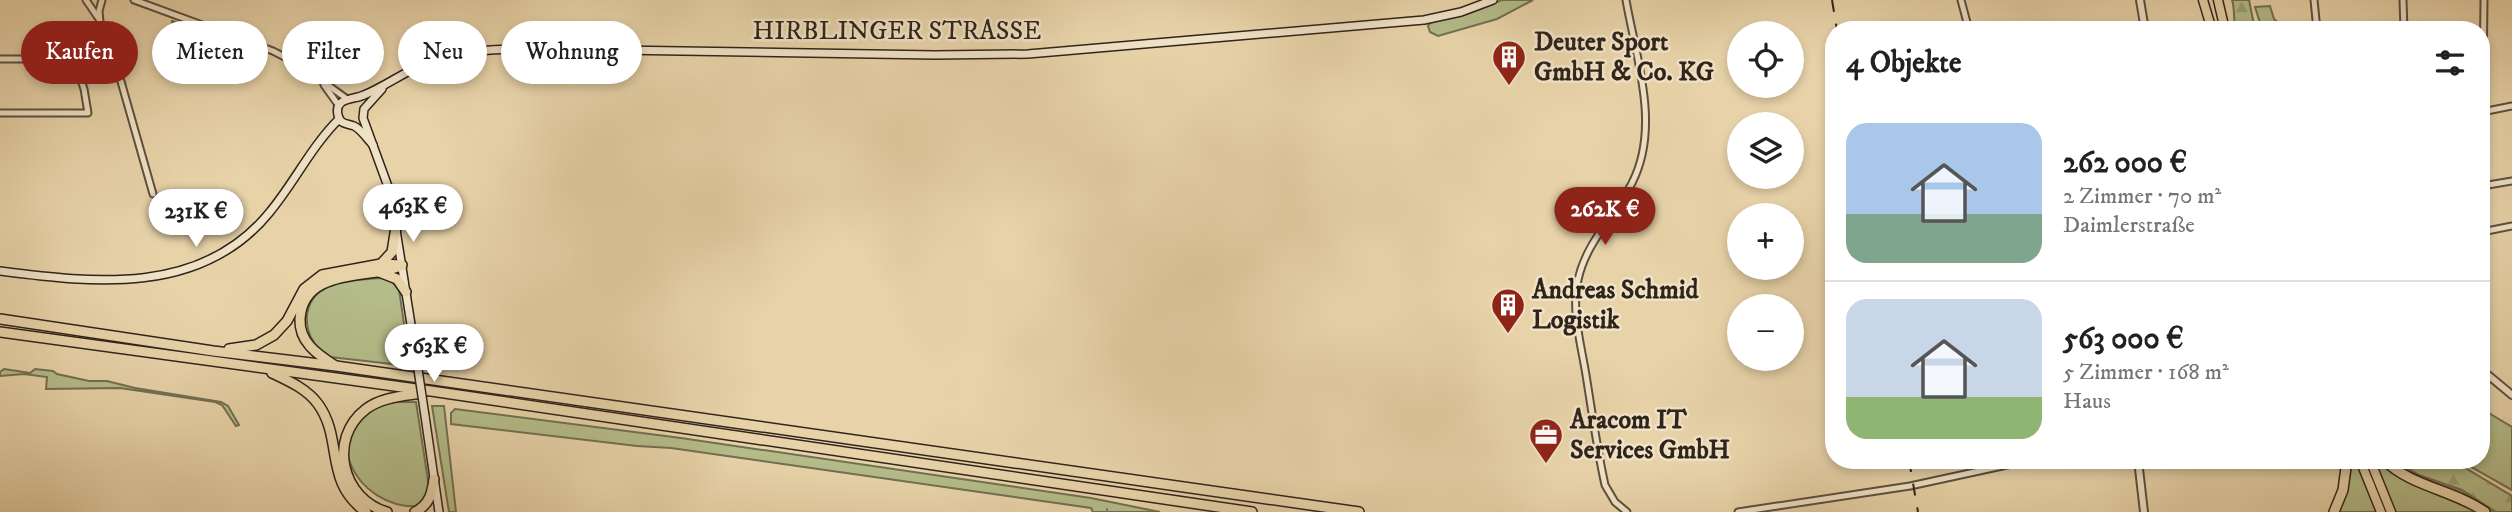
<!DOCTYPE html>
<html lang="de">
<meta charset="utf-8">
<style>
:root{--surface:#fff;--page:#f6f6f6;--text:#202124;--muted:#757577;--line:#e0e0e0;--accent:#8f2418}
body{margin:0;font-family:"IM FELL DW Pica",serif;background:var(--page);color:var(--text);height:100vh;display:flex;flex-direction:column;font-size:26px;white-space:nowrap}
*{box-sizing:border-box;margin:0}
p{font-size:23px;color:var(--muted)}
.icon{flex:none;width:38px;height:38px;fill:none;stroke:currentColor;stroke-width:2;stroke-linecap:round;stroke-linejoin:round}
.map{position:relative;flex:1;overflow:hidden}
.panel{position:absolute;left:1825px;top:21px;width:665px;height:448px;display:flex;flex-direction:column;background:var(--surface);border-radius:28px;box-shadow:0 4px 10px #0003}
.panel>*{flex:none}
.guide{position:absolute;left:21px;top:21px;width:665px;height:63px;display:flex;gap:14px}
.controls{position:absolute;left:1727px;top:21px;display:grid;gap:14px}
.controls a{display:grid;place-items:center;width:77px;height:77px;border-radius:50%;background:var(--surface);box-shadow:0 4px 10px #0003;font-size:35px}
.price{position:absolute;translate:-50% -60px;padding:0 16px;border-radius:24px;background:#fff;color:#222;font-size:23px;line-height:46px;filter:drop-shadow(0 2px 4px #0008)}
.price::after{content:'';position:absolute;left:50%;top:42px;width:21px;height:16px;margin-left:-10px;background:inherit;clip-path:polygon(0 0,100% 0,50% 100%)}
.price.on{background:var(--accent);color:#fff}
ul{padding:0;list-style:none}
li{display:flex;align-items:center;gap:21px;height:175px;padding:0 21px}
li+li{border-top:2px solid var(--line)}
li span{display:grid;place-items:center;flex:none;width:196px;height:140px;border-radius:21px;color:#555}
li>.icon{margin-inline-start:auto}
span .icon{width:84px;height:84px;fill:#fffc;stroke-width:1}
li b{font-size:30px}
h2{display:flex;justify-content:space-between;align-items:center;height:84px;padding:0 21px;font-size:30px}
.pill{padding:0 24px;border-radius:32px;background:var(--surface);box-shadow:0 4px 10px #0003;font-size:24px;line-height:63px}
.pill.on{background:var(--accent);color:#fff}
.map>svg:first-child{display:block}
</style>
<div class="map">
<svg width="2512" height="512" viewBox="0 0 2512 512">
<defs>
<pattern id="forest-firs" width="22" height="20" patternUnits="userSpaceOnUse" patternTransform="scale(1.75)"><rect width="22" height="20" fill="#b4bc89"/><path d="M5 1l3.5 6h-7zM16 11l3.5 6h-7z" fill="#9ba176"/></pattern>
<pattern id="park-tufts" width="24" height="20" patternUnits="userSpaceOnUse" patternTransform="scale(1.75)"><rect width="24" height="20" fill="#b4bc89"/><path d="M3 7l-1-3M5 7V3M7 7l1-3M15 17l-1-3M17 17v-4M19 17l1-3" fill="none" stroke="#9ba176"/></pattern>
</defs>
<rect width="100%" height="100%" fill="#e8d3a9"/>
<filter id="stains"><feTurbulence type="fractalNoise" baseFrequency=".00286" numOctaves="4"/><feColorMatrix values="0 0 0 0 .2 0 0 0 0 .09 0 0 0 0 .02 0 0 0 .5 -.17"/></filter>
<radialGradient id="worn" r=".72"><stop offset=".6" stop-color="#630" stop-opacity="0"/><stop offset="1" stop-color="#630" stop-opacity=".3"/></radialGradient>
<g fill="#b4bc89" stroke="#727052" stroke-width="2">
<polygon points="1502,0 1533,0 1497,19 1438,36 1430,32 1428,26 1431,22 1472,12"/>
<polygon points="172,21 228,38 228,50 172,50"/>
<path d="M 380,278 L 389,279 L 399,289 L 410,366 L 330,357 C 303,343 297,303 326,287 C 342,279 362,280 380,278 Z"/>
<polygon points="4,369 30,373 35,369 53,371 57,374 89,381 107,381 135,388 221,402 228,406 239,425 236,426 222,405 215,402 120,388 46,389 47,377 24,374 0,376 0,372"/>
<path d="M 394,402 L 416,402 L 428,480 L 428,491 L 421,506 C 355,512 308,422 394,402 Z"/>
<polygon points="432,406 444,406 456,512 449,512"/>
<polygon points="455,409 681,438 1091,498 1160,512 1093,512 1091,508 671,448 637,446 451,424 451,413"/>
<polygon points="2482,409 2512,427 2512,490 2459,460 2482,460"/>
<polygon points="2349,460 2356,460 2377,512 2337,512"/>
<polygon points="2374,460 2380,460 2479,512 2395,512"/>
<path d="M 2388,460 C 2400,460 2411,472 2422,477 C 2448,488 2473,493 2496,512 L 2490,512 L 2474,501 L 2449,489 L 2406,474 Z"/>
</g>
<g fill="url(#forest-firs)" stroke="#727052" stroke-width="2">
<path d="M 2232,0 L 2249,0 L 2255,30 L 2236,30 C 2233,19 2235,9 2232,0 Z"/>
<polygon points="2394,460 2452,460 2512,496 2512,512 2496,512 2462,490 2419,475"/>
</g>
<polygon fill="url(#park-tufts)" stroke="#727052" stroke-width="2" points="2270,6 2274,19 2283,27 2262,29 2255,7"/>
<g fill="none" stroke-linecap="round" stroke-linejoin="round">
<polyline stroke="#6d7c71" stroke-width="2" points="1107,509 1107,512"/>
<g stroke="#5d503e" stroke-width="9">
<g id="minor">
<polyline points="86,0 99,19"/>
<polyline points="102,0 99,11 100,22 118,71 153,194"/>
<polyline points="134,0 273,51 300,65 347,99"/>
<path d="M 1626,0 C 1636,58 1661,127 1632,183 C 1615,216 1586,242 1578,280 C 1571,310 1581,344 1586,375 C 1592,412 1597,449 1605,485 L 1615,502 L 1627,512"/>
<polyline points="1961,0 1969,30"/>
<polyline points="2314,0 2317,30"/>
<polyline points="2403,0 2404,30"/>
<polyline points="0,59 74,59 84,89 88,113 0,113"/>
<polyline points="324,85 339,106"/>
<polyline points="2482,112 2512,106"/>
<polyline points="2482,154 2484,0"/>
<polyline points="2482,186 2512,181"/>
<polyline points="2482,232 2512,226"/>
<polyline points="1738,512 1910,486 2030,460"/>
</g>
</g>
<g stroke="#5d503e" stroke-width="10">
<g id="tertiary">
<polyline points="2140,0 2145,30"/>
<polyline points="2482,370 2512,395"/>
<polyline points="2138,460 2144,512"/>
</g>
</g>
<g stroke="#2f241b" stroke-width="10">
<g id="secondary">
<polyline points="382,89 364,109 363,118 390,192 416,356"/>
<path d="M 373,145 C 368,140 361,129 354,126 C 347,123 340,125 338,115 C 334,97 354,100 364,95 C 386,86 405,71 427,63 C 467,47 509,49 551,49 L 935,55 L 1028,54 L 1424,20 L 1461,12 L 1493,0"/>
<path d="M 0,271 C 94,283 201,296 269,213 C 295,182 310,148 339,119"/>
<polyline points="425,416 439,512"/>
</g>
</g>
<g stroke="#2f241b" stroke-width="11">
<g id="trunk">
<polyline points="2203,0 2212,30"/>
<polyline points="2218,0 2225,30"/>
<polyline points="2360,460 2381,512"/>
<polyline points="2370,460 2391,512"/>
</g>
</g>
<g stroke="#2f241b" stroke-width="12">
<g id="motorway">
<polyline points="381,264 392,252 396,227"/>
<polyline points="379,272 397,279 406,292"/>
<polyline points="0,319 213,351 336,366 1359,512"/>
<polyline points="0,332 431,391 1252,512"/>
<polyline points="229,349 256,345 274,335 287,321 304,289 322,275 381,264 402,265"/>
<path d="M 334,365 C 317,354 299,342 300,319 C 303,269 364,279 398,267"/>
<path d="M 272,373 C 289,381 307,389 318,404 C 344,440 323,481 366,512"/>
<path d="M 2384,460 C 2412,487 2454,490 2485,512"/>
<path d="M 387,512 C 342,499 327,439 366,409 C 382,397 404,396 423,393"/>
<path d="M 415,512 C 429,505 432,494 434,479"/>
<polyline points="2334,512 2343,490 2347,460"/>
</g>
</g>
<use href="#minor" stroke="#f0e2c7" stroke-width="5"/>
<use href="#tertiary" stroke="#f0e2c7" stroke-width="6"/>
<use href="#secondary" stroke="#f0e2c7" stroke-width="7"/>
<use href="#trunk" stroke="#e8d3a9" stroke-width="8"/>
<use href="#motorway" stroke="#e8d3a9" stroke-width="9"/>
<g stroke="#2f241b" stroke-width="2" stroke-dasharray="12 12" stroke-linecap="butt">
<polyline points="1832,0 1837,30"/>
<polyline points="1909,460 1918,512"/>
</g>
<g stroke="#2f241b" stroke-width="10" stroke-linecap="butt">
<polyline id="secondary-bridge" points="416,356 425,416"/>
</g>
<use href="#secondary-bridge" stroke="#f0e2c7" stroke-width="7"/>
</g>
<defs>
<g id="building-pin" transform="scale(1.75)"><path d="M0 17L-7.5 6A9.5 9.5 0 1 1 7.5 6Z" fill="#8f2418" stroke="#f0e2c7"/><path d="M-4-6H4V6H1V3H-1V6H-4ZM-2.5-4.3h1.7v1.8h-1.7ZM.8-4.3h1.7v1.8H.8ZM-2.5-1h1.7V.8h-1.7ZM.8-1h1.7V.8H.8Z" fill="#fff"/></g>
<g id="office-pin" transform="scale(1.75)"><path d="M0 17L-7.5 6A9.5 9.5 0 1 1 7.5 6Z" fill="#8f2418" stroke="#f0e2c7"/><path d="M-6-3h4V-5.5h4V-3h4V5H-6ZM-1-4.5V-3h2v-1.5ZM-6 0V1H6V0Z" fill="#fff"/></g>
</defs>
<g fill-rule="evenodd">
<use href="#building-pin" x="1509" y="57"/>
<use href="#building-pin" x="1508" y="305"/>
<use href="#office-pin" x="1546" y="435"/>
</g>
<g text-anchor="middle" dominant-baseline="central" stroke-width="5" stroke-linejoin="round" paint-order="stroke">
<g font-size="26" fill="#2f241b" stroke="#f0e2c7">
<text x="897" y="31">HIRBLINGER STRASSE</text>
</g>
<g font-size="26" font-weight="bold" fill="#2f241b" stroke="#f0e2c7" text-anchor="start">
<text x="1534" y="42">Deuter Sport<tspan x="1534" dy="30">GmbH &amp; Co. KG</tspan></text>
<text x="1532" y="290">Andreas Schmid<tspan x="1532" dy="30">Logistik</tspan></text>
<text x="1570" y="420">Aracom IT<tspan x="1570" dy="30">Services GmbH</tspan></text>
</g>
</g>
<rect width="100%" height="100%" filter="url(#stains)"/>
<rect width="100%" height="100%" fill="url(#worn)"/>
</svg>
<div class="controls">
<a><svg class="icon" aria-label="locate" viewBox="0 0 24 24"><circle cx="12" cy="12" r="6"/><path d="M12 2v4M12 18v4M2 12h4M18 12h4"/></svg></a>
<a><svg class="icon" aria-label="layers" viewBox="0 0 24 24"><path d="M12 4l9 5-9 5-9-5zM3 14l9 5 9-5"/></svg></a>
<a>+</a>
<a>−</a>
</div>
<b class="price" style="left:413px;top:244px">463K €</b>
<b class="price on" style="left:1605px;top:247px">262K €</b>
<b class="price" style="left:196px;top:249px">231K €</b>
<b class="price" style="left:434px;top:384px">563K €</b>
<div class="guide">
<a class="pill on">Kaufen</a>
<a class="pill">Mieten</a>
<a class="pill">Filter</a>
<a class="pill">Neu</a>
<a class="pill">Wohnung</a>
</div>
<section class="panel">
<h2>4 Objekte<svg class="icon" aria-label="filters" viewBox="0 0 24 24"><path d="M4 7h16M4 17h16"/><circle cx="9" cy="7" r="2"/><circle cx="15" cy="17" r="2"/></svg></h2>
<ul>
<li><span style="background:linear-gradient(#a9c7e8 65%,#7fa58c 0)"><svg class="icon" aria-label="home" viewBox="0 0 24 24"><path d="M3 11l9-7 9 7M6 9v11h12V9"/></svg></span><div><b>262 000 €</b><p>2 Zimmer · 70 m²</p><p>Daimlerstraße</p></div></li>
<li><span style="background:linear-gradient(#c9d6e8 70%,#8fb573 0)"><svg class="icon" aria-label="home" viewBox="0 0 24 24"><path d="M3 11l9-7 9 7M6 9v11h12V9"/></svg></span><div><b>563 000 €</b><p>5 Zimmer · 168 m²</p><p>Haus</p></div></li>
</ul>
</section>
</div>
